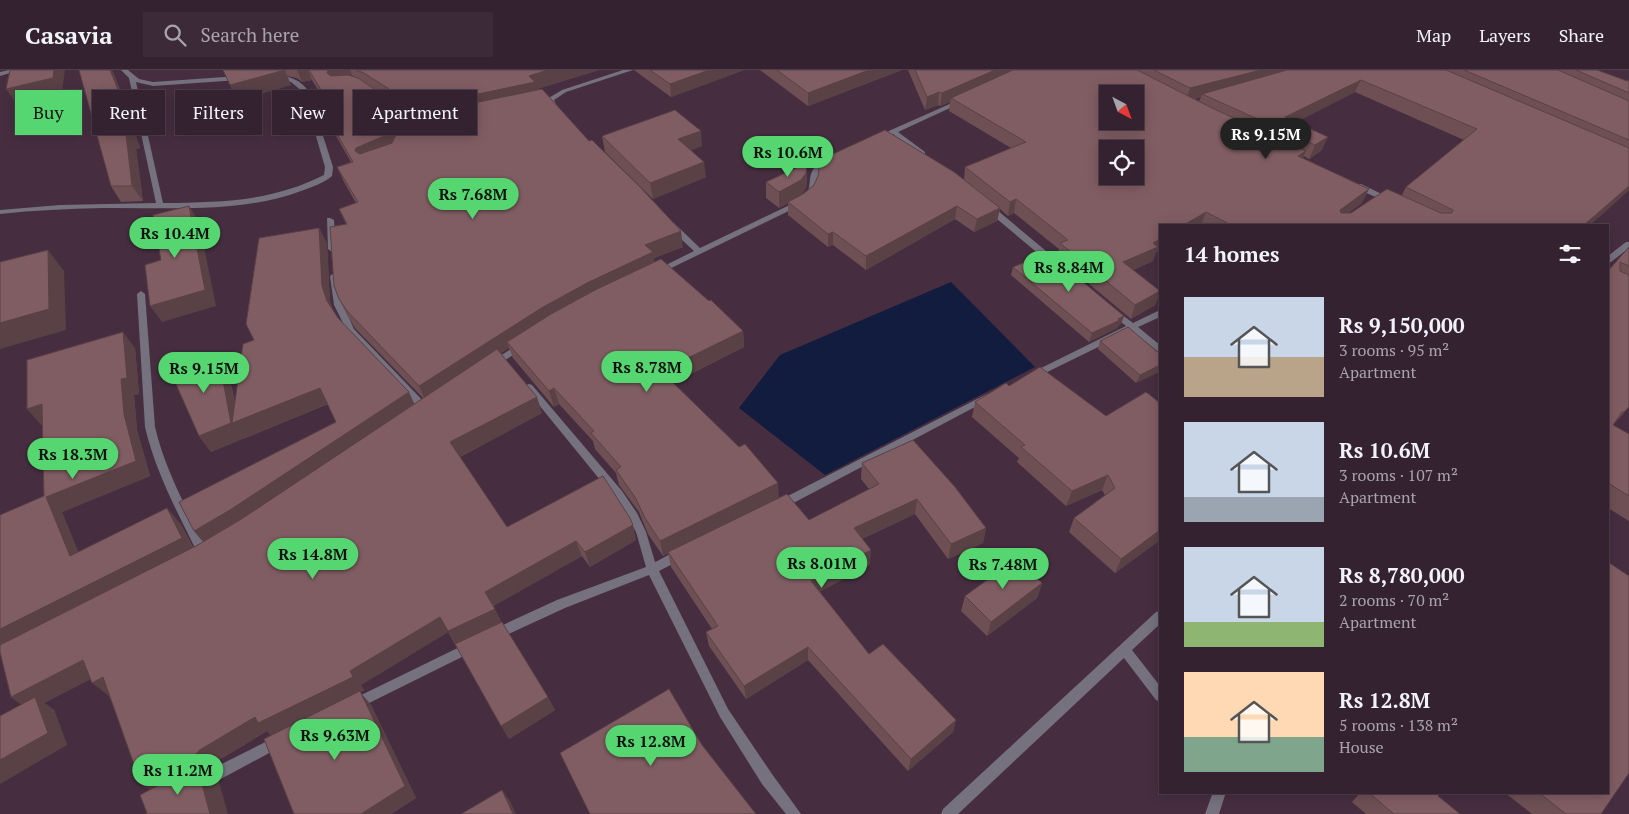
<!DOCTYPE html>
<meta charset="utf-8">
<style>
:root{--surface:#342230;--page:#3c2a38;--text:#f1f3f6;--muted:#a9a4ab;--line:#4e3f4c;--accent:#55d671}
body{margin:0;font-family:"PT Serif",serif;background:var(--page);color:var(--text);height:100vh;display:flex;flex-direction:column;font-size:19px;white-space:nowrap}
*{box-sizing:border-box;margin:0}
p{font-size:16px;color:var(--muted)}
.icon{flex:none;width:28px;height:28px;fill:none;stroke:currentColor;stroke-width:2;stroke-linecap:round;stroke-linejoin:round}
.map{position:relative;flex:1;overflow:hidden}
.side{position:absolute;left:1159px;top:154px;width:450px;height:570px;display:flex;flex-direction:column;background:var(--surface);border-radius:0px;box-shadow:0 2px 12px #0003,0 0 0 1px var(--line)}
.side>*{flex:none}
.top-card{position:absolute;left:15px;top:20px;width:475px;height:45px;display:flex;gap:10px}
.needle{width:32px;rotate:139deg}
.fabs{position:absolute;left:1099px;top:15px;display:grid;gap:10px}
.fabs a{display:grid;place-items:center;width:45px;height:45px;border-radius:0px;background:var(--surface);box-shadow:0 2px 12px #0003,0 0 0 1px var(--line);font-size:25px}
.price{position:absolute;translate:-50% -42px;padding:0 11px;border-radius:18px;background:var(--accent);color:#111;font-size:16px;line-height:32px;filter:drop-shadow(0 1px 2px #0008)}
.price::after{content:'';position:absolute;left:50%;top:30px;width:15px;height:11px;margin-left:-8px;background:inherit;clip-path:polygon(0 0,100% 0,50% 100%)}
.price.on{background:#222;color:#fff}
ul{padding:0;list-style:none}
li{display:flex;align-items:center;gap:15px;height:125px;padding:0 25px}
li span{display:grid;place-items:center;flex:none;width:140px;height:100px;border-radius:0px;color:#555}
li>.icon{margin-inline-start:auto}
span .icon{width:60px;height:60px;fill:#fffc;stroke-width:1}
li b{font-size:21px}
h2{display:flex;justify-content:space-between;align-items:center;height:60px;padding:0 25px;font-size:21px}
.tag{padding:0 18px;border-radius:0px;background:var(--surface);box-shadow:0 2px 12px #0003,0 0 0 1px var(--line);font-size:18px;line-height:45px}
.tag.on{background:var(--accent);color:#111}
header{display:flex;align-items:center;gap:30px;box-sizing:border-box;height:70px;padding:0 25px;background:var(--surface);border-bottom:1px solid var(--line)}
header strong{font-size:24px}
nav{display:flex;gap:28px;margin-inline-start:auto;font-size:18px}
.search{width:350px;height:45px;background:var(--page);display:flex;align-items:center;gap:12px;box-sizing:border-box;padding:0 18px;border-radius:0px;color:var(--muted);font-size:19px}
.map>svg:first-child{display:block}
</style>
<header>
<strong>Casavia</strong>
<div class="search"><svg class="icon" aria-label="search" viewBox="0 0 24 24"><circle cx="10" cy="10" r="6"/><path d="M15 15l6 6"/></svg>Search here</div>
<nav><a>Map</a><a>Layers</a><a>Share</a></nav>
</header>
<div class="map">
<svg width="1629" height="744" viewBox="0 0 1629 744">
<rect width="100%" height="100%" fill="#462e40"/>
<polygon fill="#111c3f" points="951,212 1035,297 825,405 739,338 780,285"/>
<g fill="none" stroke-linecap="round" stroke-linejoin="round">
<path fill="#76717e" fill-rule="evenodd" d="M 121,0 L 128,0 L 139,9 L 153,12 L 239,6 L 242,8 L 239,10 L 153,16 L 136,12 L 163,133 C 222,132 270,132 324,105 L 325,97 L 303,22 L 291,12 L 274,8 L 274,6 L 276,5 C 290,6 301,10 309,22 L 333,97 L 332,106 C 324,113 312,117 301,121 C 239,144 168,137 102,138 C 68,139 34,140 0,144 L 0,140 L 60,135 L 156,133 L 129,8 Z"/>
<g fill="#76717e" fill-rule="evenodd">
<polygon points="9,0 20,0 0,6 0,2"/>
<polygon points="623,0 633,0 566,22 554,30 559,41 558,42 554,42 547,29 562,20"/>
<polygon points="961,29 964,31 963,32 898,62 925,82 925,86 919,86 893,64 879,70 875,68 891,60"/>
<path d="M 828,87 L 835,89 L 819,102 L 815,127 L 814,129 L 808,129 L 807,127 C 813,105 805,101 828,87 Z"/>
<polygon points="1355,114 1361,114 1394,130 1390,132 1387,132 1355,118"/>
<polygon points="796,132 799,132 803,134 661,203 655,203 654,201 694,181 668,157 668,153 674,153 700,178"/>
<polygon points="985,135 991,135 1058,191 1058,195 1052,195 985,139"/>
<polygon points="327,148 330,148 334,150 336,179 332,182 328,179"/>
<polygon points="1626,172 1629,172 1629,178 1611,192 1608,192 1608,186"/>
<polygon points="334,203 338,206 343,235 354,259 428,336 430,339 428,342 422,342 348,263 334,235 330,206"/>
<path d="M 141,221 L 145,224 L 155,357 C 166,403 189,443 210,485 L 208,488 L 204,490 L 200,488 C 179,445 156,404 145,357 L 137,224 Z"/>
<polygon points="1113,238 1133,253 1160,240 1160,247 1138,257 1160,275 1160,283 1131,261 1037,307 1031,307 1029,305 1031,303 1126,256 1110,243 1109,241"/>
<polygon points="521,273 526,276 524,278 496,296 490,296 488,294 490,292"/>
<path d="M 529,314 L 532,315 L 622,421 L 637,443 L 646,462 L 655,492 C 664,488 675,479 684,482 L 686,485 L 684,488 L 659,501 L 728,639 L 772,704 L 801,744 L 786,744 L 762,714 L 720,647 L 649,505 L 565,538 L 500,568 L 496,569 L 492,568 L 490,564 L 492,560 L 557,530 L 646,497 L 636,462 L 629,449 L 614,427 L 526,319 L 524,317 L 526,315 Z"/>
<polygon points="987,324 990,325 992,327 990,329 784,438 776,438 775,435 776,432"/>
<polygon points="1160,541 1160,554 1132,580 1160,616 1160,632 1156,630 1124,588 958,744 941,744 943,739 1156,542"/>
<polygon points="472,571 476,572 478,576 476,580 359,638 355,640 351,638 349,634 351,630"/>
<polygon points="279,665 284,667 285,671 284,675 206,717 201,719 196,717 194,712 196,707"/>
<polygon points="1213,722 1226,722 1219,744 1205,744"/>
</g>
</g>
<g fill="#6e5054" fill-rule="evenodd">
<polygon points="79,0 112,0 138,62 135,63 140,78 136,79 143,131 121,132 111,116"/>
<path d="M 223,0 L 599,0 L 537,19 L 537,20 L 683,177 L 654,188 L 654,192 L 743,261 L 744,277 L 673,313 L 779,428 L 809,450 L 869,419 L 861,409 L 862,393 L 986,458 L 983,473 L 948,489 L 915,444 L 862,469 L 870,495 L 819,522 L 869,584 L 956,650 L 953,662 L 908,701 L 808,590 L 746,629 L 709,576 L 706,562 L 712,559 L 671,497 L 668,483 L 663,486 L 648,464 L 639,442 L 619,415 L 616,403 L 595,379 L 593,371 L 559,334 L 554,337 L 513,288 L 509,278 L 501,283 L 542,343 L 460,387 L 507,457 L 636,470 L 590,497 L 582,486 L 493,536 L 501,552 L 555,640 L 509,669 L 448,562 L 361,615 L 364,620 L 360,622 L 371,635 L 416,728 L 391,744 L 294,744 L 271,665 L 267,661 L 214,693 L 214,695 L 204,700 L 219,712 L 147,743 L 150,720 L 109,626 L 90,609 L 44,633 L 54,640 L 67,675 L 21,634 L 11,627 L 44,426 L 42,354 L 41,355 L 135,278 L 139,324 L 134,325 L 137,360 L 150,406 L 62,442 L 78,482 L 180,453 L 193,477 L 203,472 L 194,461 L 336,352 L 328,334 L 243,369 L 241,367 L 242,369 L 211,382 L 199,366 L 218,284 L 228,300 L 235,332 L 254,270 L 319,158 L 327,174 L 330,232 L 333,240 L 338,248 L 414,334 L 423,328 L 355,258 L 347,245 L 339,229 L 346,154 L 339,139 L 356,133 L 344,112 L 337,97 L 351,92 L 336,66 L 329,50 L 336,49 L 312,10 L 302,12 L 297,8 L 287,6 L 291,15 L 237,30 ZM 407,42 L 414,47 L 409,49 Z"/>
<polygon points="634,0 744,0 671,27"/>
<polygon points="760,0 902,0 808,36"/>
<path d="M 908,0 L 1597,0 L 1627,11 L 1629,10 L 1629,120 L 1590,155 L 1160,155 L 1160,180 L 1156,182 L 1153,191 L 1133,200 L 1160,221 L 1160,222 L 1155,235 L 1131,249 L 1057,187 L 1059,179 L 1014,143 L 1008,146 L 1000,139 L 997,151 L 974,162 L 955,149 L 866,200 L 833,175 L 828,177 L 788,145 L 788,133 L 779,138 L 766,128 L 766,112 L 807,93 L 807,109 L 806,118 L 801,125 L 964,110 L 965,97 L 1011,78 L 949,41 L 950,32 L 940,36 L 938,35 L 925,40 ZM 1355,22 L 1464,70 L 1406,117 L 1402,125 L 1351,143 L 1348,143 L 1362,133 L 1303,88 L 1304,86 L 1309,89 L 1322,80 L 1296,52 ZM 1201,27 L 1199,31 L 1194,29 Z"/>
<polygon points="602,66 702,76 691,80 706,107 653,129 605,82"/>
<polygon points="1629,177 1629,337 1613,355 1629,364 1629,451 1608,438 1608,201"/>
<polygon points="1013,197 1124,246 1121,254 1118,256 1117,258 1089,272 1011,205"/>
<polygon points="1100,271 1160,284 1136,313 1098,279"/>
<polygon points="1009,316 1106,346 1160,333 1160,470 1115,503 1069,462 1074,448 1105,425 1102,420 1066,436 1017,392 1019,388 972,347 975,332"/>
<polygon points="1042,513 1037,528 987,566 961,541 965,526"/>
<polygon points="1361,722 1441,722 1438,726 1460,744 1366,744 1352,732"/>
<polygon points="1504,722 1608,722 1601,744 1532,744"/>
</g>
<g fill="#5a4145">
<polygon points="54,0 65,0 62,22 16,33 6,19"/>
<polygon points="110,0 112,0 138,62 135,63 140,78 136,79 143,131 132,116 126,64"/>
<polygon points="285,0 291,15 237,30 230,15"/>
<polygon points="297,0 308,0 312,10 302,12"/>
<polygon points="328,0 350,0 355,12 335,14 327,3"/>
<polygon points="548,0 599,0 537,19 539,27 422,52 417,37"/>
<polygon points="709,0 744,0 671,27 670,14"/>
<polygon points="869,0 902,0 808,36 808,23"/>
<polygon points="995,0 1021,0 951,28 950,32 940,36 942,23"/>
<polygon points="1261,0 1289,0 1202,24 1201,27 1186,31 1190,18"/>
<polygon points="1361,10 1355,22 1281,60 1285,47"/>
<polygon points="939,22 938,35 925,40 927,27"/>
<polygon points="407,41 412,56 390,82 362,93 355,81 356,78 393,47"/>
<polygon points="701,61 702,76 680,85 678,69"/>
<polygon points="1328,67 1322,80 1309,89 1315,75"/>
<polygon points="1306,81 1300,94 1298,86"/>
<polygon points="704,92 706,107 653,129 650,113"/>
<polygon points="807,93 807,109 806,118 801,126 788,132 788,133 779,138 779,122"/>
<polygon points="1629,116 1629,120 1590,155 1584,155"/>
<polygon points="1369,119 1362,133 1333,153 1340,140"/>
<polygon points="1016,129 1014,143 1008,146 1010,132"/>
<polygon points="189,136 199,152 216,236 162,252 150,236"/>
<polygon points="957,136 955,149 866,200 866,186"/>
<polygon points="1000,138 997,151 974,162 977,149"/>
<polygon points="1206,142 1201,155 1184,155"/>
<polygon points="319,158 327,174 330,232 335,247 327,231 322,216"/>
<polygon points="681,161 683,177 654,188 655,197 507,272 509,278 426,332 419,316 543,237 645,175"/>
<polygon points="833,162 833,175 828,177 828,164"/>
<polygon points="1160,169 1160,180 1156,182 1153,191 1119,206 1123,192"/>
<polygon points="48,180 64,201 66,260 0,279 0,253"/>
<polygon points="1160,221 1155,235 1131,249 1135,235"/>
<polygon points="1124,246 1121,254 1118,256 1117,258 1089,272 1092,263"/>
<polygon points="743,261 744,277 664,317 661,301"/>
<polygon points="123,262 135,278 139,324 134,325 137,360 150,406 62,442 86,501 70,486 46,427 121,309"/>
<polygon points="218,284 228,300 238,350 320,318 329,333 243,369 241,367 242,369 211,382 199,366"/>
<polygon points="1160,295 1160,302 1136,313 1140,305"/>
<polygon points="554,318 559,334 554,337 549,321"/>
<polygon points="409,322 416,338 207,476 194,461"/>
<polygon points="537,327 542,343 457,388 450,372"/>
<polygon points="42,334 56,350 41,355 27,339"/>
<polygon points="1108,405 1102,420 1066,436 1072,421"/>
<polygon points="778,413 779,429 663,486 660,471"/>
<polygon points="917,429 915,444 853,473 854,458"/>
<polygon points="167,438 180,453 195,483 0,580 0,559"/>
<polygon points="633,455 636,470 590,497 585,482"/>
<polygon points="986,458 983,473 948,489 951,474"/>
<polygon points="1160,460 1160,470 1115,503 1121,489"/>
<polygon points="576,471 582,486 492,537 485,522"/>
<polygon points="871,480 870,495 811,526 811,511"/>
<polygon points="1042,513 1037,528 987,566 991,552"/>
<polygon points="495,539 502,553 456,575 448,562 361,615 364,620 360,622 371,635 416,728 391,744 361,744 267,661 214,693 214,695 204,700 219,712 228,744 210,744 159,725 141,714 255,647 350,601 440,547"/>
<polygon points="808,577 808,590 746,629 744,616"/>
<polygon points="83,590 101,604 44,633 54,640 67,675 0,714 0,690 30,641 11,627"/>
<polygon points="103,607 120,620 109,626 92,613"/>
<polygon points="548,627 555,640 509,669 501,656"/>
<polygon points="956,650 953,662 908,701 911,689"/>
<polygon points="502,720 510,731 516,744 513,744"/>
</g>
<g fill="#805d62" stroke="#5a4145" fill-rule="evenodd">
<polygon points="10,0 54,0 53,8 6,19"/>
<polygon points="79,0 110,0 129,46 125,47 130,63 126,64 132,116 111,116"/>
<polygon points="223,0 285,0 230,15"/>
<polygon points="309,0 328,0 327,3 331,6 348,5 358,8 407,41 393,47 384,66 356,78 355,81 360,84 392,73 402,52 420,44 542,19 589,71 592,70 640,117 681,161 645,175 653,182 589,212 543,237 419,316 348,242 339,229 334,216 330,157 347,154 339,139 358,132 337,97 353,92 329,50 338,48"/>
<polygon points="356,0 548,0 529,6 535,12 417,37 364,3"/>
<polygon points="650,0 709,0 670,14"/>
<polygon points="777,0 869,0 808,23"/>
<polygon points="915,0 995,0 942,23 939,22 927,27"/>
<path d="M 1013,0 L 1137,0 L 1212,38 L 1306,81 L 1298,86 L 1369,119 L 1340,140 L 1341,143 L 1351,143 L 1387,119 L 1441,143 L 1452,143 L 1453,140 L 1406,117 L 1477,59 L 1361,10 L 1285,47 L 1328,67 L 1315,75 L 1202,24 L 1287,0 L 1446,0 L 1629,78 L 1629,116 L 1584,155 L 1231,155 L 1206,142 L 1184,155 L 1160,155 L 1160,169 L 1153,173 L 1158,177 L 1123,192 L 1160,221 L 1135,235 L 1060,173 L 1068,170 L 1016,129 L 1010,132 L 965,97 L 1026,72 L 951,28 ZM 1108,24 L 1135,24 L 1135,51 L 1108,51 ZM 1108,79 L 1135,79 L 1135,106 L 1108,106 Z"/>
<polygon points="1154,0 1261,0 1190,18"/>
<polygon points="1464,0 1558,0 1629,31 1629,70"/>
<polygon points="1576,0 1597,0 1627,11 1629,10 1629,23"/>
<polygon points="675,40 701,61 678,69 704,92 650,113 602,66"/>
<polygon points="885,60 954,102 1000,138 977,149 957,136 866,186 833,162 828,164 788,132 803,124 814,115 818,106 820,90"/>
<polygon points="807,93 806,103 801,110 779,122 766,112"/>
<polygon points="189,136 205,220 150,236 145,195 161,190 153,145"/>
<polygon points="319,158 322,216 327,231 338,248 409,322 230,440 194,461 179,432 336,352 320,318 232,353 243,274 254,270 246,254 259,168"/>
<polygon points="1629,177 1629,196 1620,192 1620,201 1629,205 1629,337 1624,342 1622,342 1613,355 1629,364 1629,426 1608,413 1608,201"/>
<polygon points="48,180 49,239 0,253 0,192"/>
<polygon points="1048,183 1124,246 1118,249 1120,250 1092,263 1013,197"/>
<polygon points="661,189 709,231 711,230 743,261 661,301 739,377 745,374 778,413 660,471 645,448 635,427 616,400 621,397 591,363 594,361 554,318 549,321 507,272 551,244 597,219"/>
<polygon points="1128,257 1160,284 1160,295 1140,305 1100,271"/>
<polygon points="123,262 127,308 121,309 124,344 136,391 46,427 70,486 167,438 182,468 0,559 0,445 44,426 42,334 27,339 27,290"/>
<polygon points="497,279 537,327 450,372 507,457 603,406 630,448 633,455 585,482 576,471 485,522 495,539 448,561 440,547 350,601 353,607 258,653 255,647 198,681 199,682 141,714 103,607 92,613 83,590 11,627 0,582 0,575 196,476 240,450"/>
<polygon points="218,284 231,353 199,366 171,303"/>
<polygon points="1040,297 1106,346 1146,322 1160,333 1160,460 1121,489 1074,448 1115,418 1108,405 1072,421 1021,377 1025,375 975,332 1006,313 1009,316"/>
<polygon points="913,370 955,417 986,458 951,474 917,429 854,458 871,480 811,511 869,584 883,574 956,650 911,689 808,577 744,616 706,562 718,556 668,482 787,424 809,450 879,414 862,393"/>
<polygon points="1016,489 1042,513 991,552 965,526"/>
<polygon points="1608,492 1629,506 1629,703 1601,744 1566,744 1538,722 1608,722"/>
<polygon points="502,552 548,627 501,656 455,574"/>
<polygon points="669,619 702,675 756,744 590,744 560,683"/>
<polygon points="360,621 405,716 361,744 294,744 264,669"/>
<polygon points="35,627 48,663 0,690 0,646"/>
<polygon points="197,695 210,744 145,744 147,743 140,725"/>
<polygon points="502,720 513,744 461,744"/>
<polygon points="1368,722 1441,722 1438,726 1460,744 1394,744"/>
</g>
</svg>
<div class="fabs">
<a><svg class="needle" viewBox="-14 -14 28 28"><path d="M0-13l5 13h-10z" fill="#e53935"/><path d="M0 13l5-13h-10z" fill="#a9a4ab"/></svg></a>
<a><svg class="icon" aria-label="locate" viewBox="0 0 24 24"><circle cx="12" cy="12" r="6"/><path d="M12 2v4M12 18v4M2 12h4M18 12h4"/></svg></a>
</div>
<b class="price on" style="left:1266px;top:90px">Rs 9.15M</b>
<b class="price" style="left:788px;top:108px">Rs 10.6M</b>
<b class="price" style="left:473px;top:150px">Rs 7.68M</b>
<b class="price" style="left:175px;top:189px">Rs 10.4M</b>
<b class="price" style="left:1069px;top:223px">Rs 8.84M</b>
<b class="price" style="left:647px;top:323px">Rs 8.78M</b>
<b class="price" style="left:204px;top:324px">Rs 9.15M</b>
<b class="price" style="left:73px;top:410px">Rs 18.3M</b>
<b class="price" style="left:313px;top:510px">Rs 14.8M</b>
<b class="price" style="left:822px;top:519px">Rs 8.01M</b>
<b class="price" style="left:1003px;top:520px">Rs 7.48M</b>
<b class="price" style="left:335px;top:691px">Rs 9.63M</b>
<b class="price" style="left:651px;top:697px">Rs 12.8M</b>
<b class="price" style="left:178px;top:726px">Rs 11.2M</b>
<div class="top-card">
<a class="tag on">Buy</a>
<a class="tag">Rent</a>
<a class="tag">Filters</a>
<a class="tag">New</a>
<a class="tag">Apartment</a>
</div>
<section class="side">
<h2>14 homes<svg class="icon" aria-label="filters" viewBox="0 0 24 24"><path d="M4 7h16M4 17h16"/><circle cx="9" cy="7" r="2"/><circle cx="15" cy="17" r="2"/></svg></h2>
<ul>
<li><span style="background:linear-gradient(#c9d6e8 60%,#b9a48a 0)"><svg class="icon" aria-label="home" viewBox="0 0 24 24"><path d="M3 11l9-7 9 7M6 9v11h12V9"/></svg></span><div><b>Rs 9,150,000</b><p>3 rooms · 95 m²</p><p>Apartment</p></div></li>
<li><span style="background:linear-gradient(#c9d6e8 75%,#9aa5b1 0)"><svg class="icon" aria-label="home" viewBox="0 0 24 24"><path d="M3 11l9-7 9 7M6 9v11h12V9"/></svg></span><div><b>Rs 10.6M</b><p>3 rooms · 107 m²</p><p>Apartment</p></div></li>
<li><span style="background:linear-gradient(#c9d6e8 75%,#8fb573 0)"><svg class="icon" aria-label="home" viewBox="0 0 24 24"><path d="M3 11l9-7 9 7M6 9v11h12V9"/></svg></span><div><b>Rs 8,780,000</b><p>2 rooms · 70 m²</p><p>Apartment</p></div></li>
<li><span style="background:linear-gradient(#ffd9b3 65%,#7fa58c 0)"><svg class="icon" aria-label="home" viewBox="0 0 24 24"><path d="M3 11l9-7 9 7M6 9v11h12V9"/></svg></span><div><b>Rs 12.8M</b><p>5 rooms · 138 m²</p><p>House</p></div></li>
</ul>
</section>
</div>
